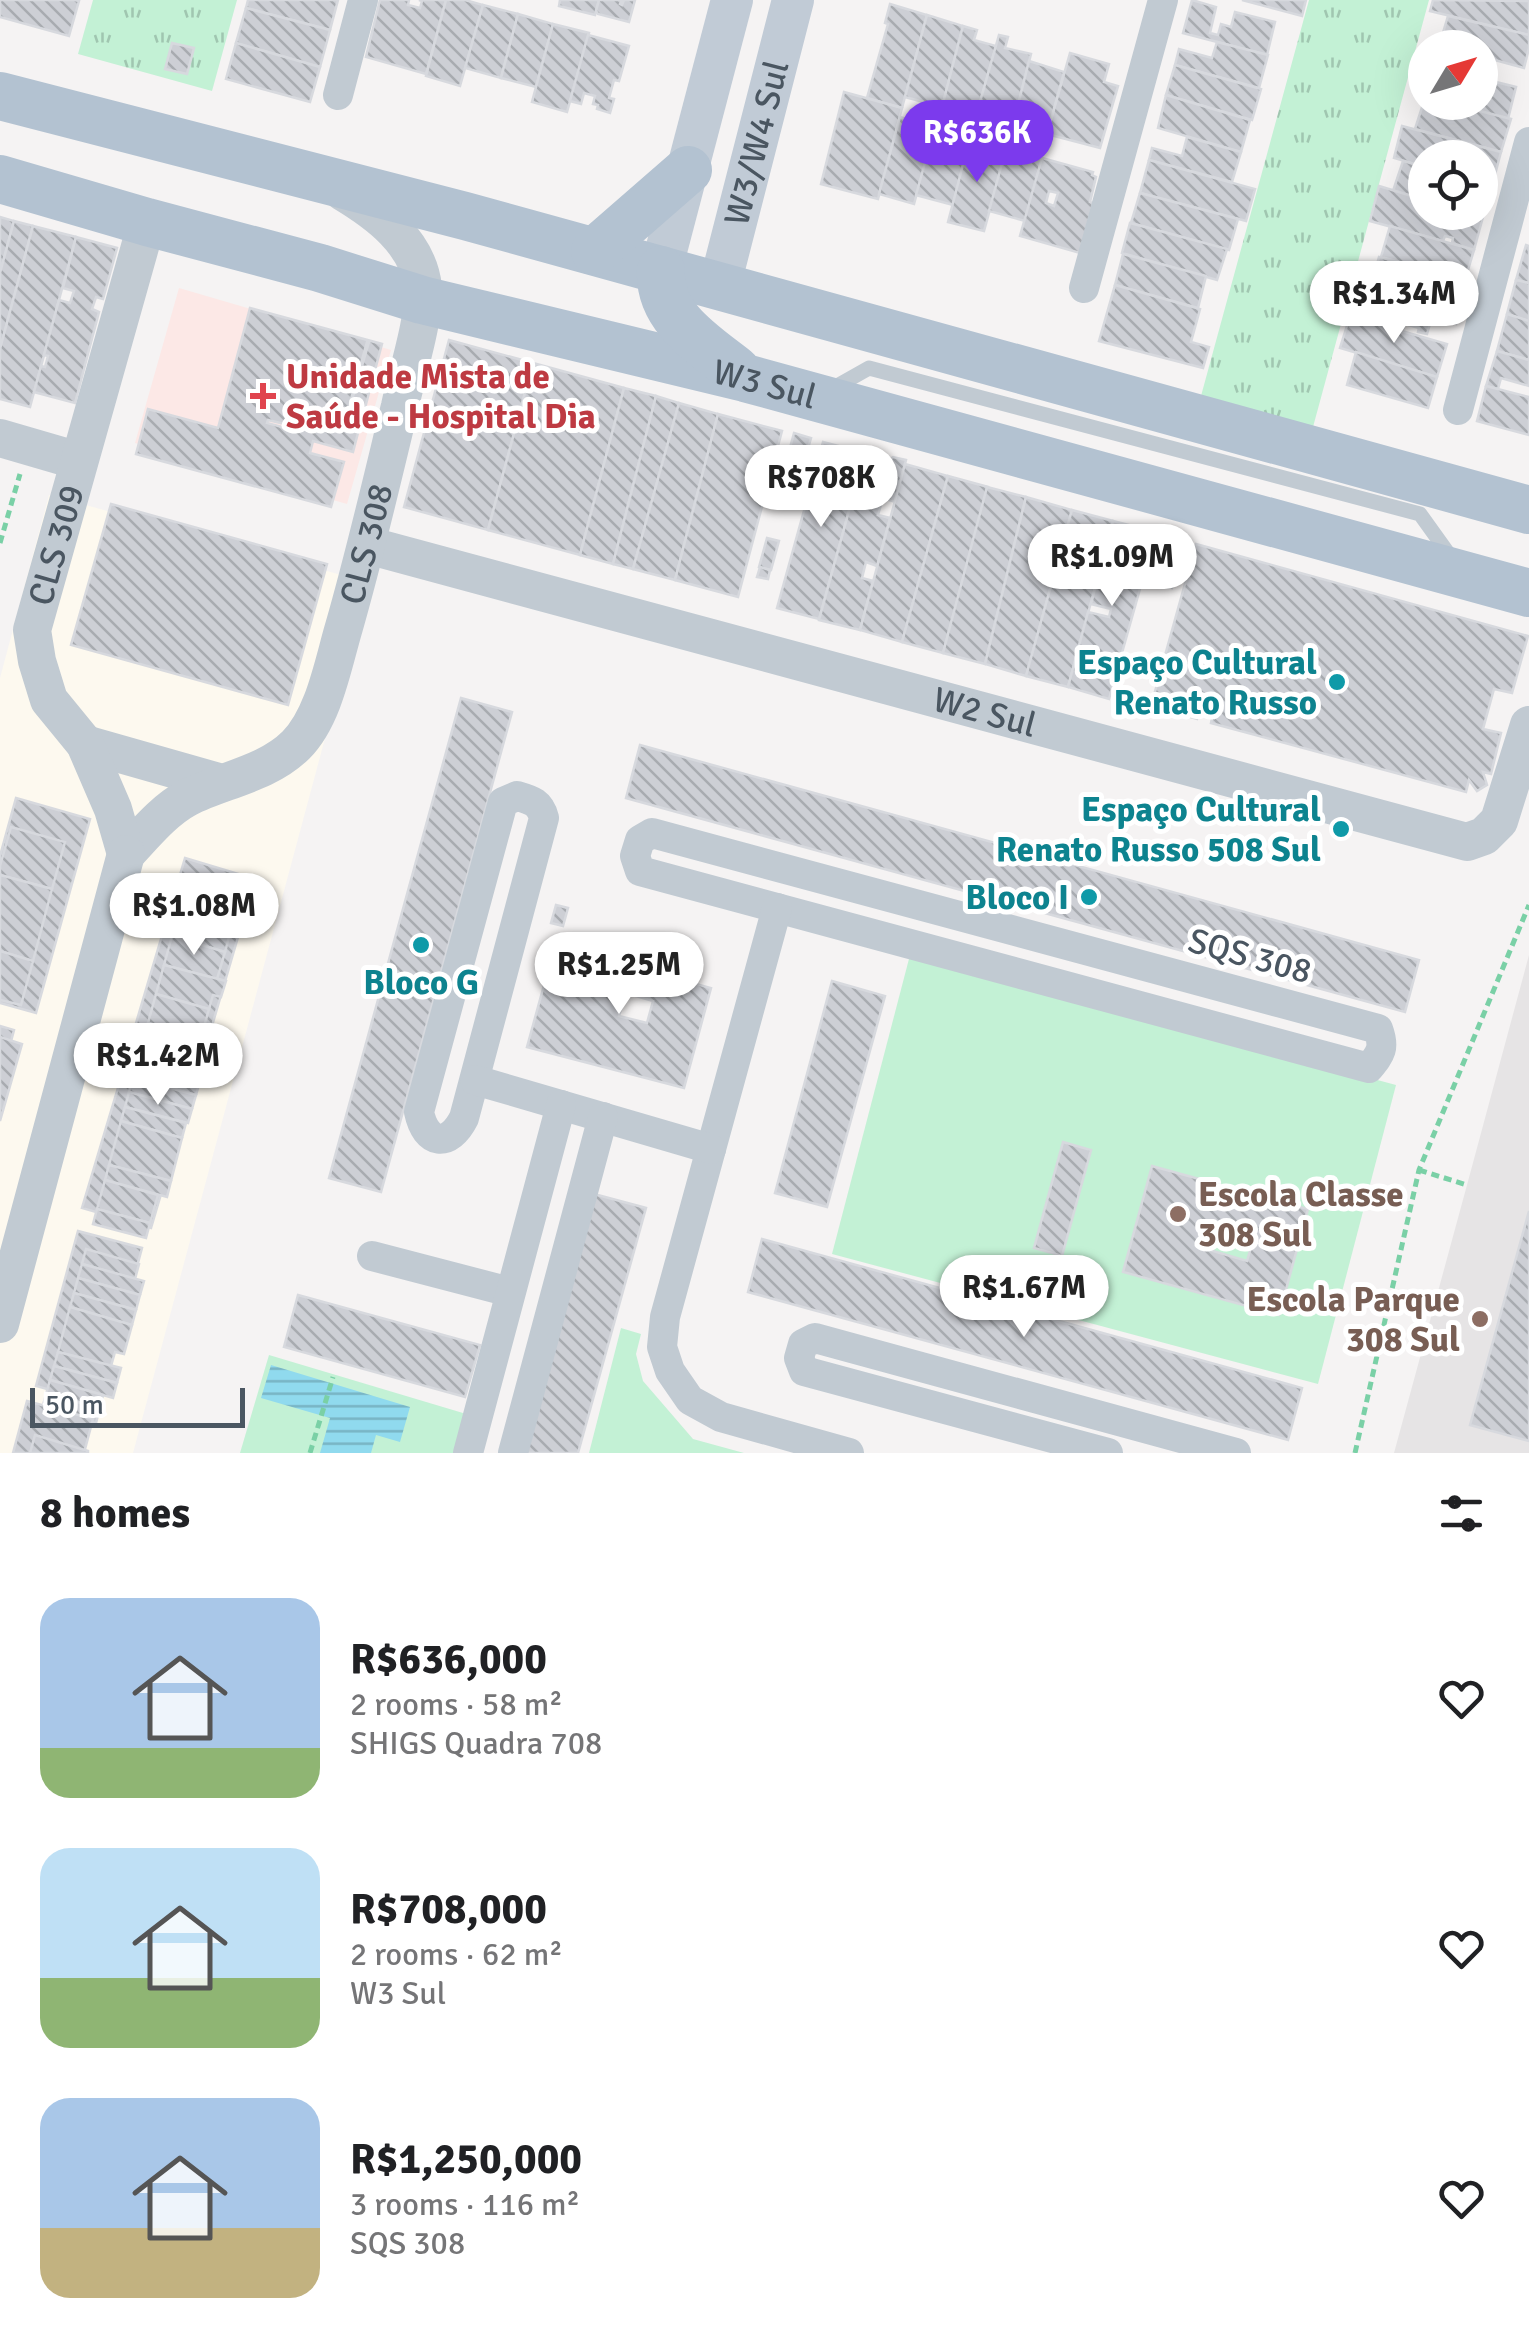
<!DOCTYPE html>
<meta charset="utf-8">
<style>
:root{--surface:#fff;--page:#f2f2f2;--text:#202124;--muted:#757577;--accent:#7c3aed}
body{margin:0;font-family:Signika,sans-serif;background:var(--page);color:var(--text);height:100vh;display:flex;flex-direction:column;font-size:38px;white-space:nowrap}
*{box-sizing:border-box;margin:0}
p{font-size:32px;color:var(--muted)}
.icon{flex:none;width:55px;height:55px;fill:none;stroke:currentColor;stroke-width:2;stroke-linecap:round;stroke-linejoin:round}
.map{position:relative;height:1453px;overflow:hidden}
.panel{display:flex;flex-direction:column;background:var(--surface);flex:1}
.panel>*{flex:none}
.needle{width:65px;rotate:52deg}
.tools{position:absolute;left:1408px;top:30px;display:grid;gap:20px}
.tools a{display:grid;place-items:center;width:90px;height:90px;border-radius:50%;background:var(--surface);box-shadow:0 10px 40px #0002;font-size:50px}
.scale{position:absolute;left:30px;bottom:25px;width:215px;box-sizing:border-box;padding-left:10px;border:5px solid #4a5661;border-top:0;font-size:28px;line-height:35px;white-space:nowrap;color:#4a5661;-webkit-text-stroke:8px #fff;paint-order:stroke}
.price{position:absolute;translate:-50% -85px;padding:0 22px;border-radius:35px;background:#fff;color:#222;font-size:32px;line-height:65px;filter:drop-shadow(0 2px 5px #0008)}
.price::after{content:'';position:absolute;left:50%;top:60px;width:30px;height:22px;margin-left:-15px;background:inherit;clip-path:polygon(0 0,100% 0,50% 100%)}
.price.active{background:var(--accent);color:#fff}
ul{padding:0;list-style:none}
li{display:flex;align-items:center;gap:30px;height:250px;padding:0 40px}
li span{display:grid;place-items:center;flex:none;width:280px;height:200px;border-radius:30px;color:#555}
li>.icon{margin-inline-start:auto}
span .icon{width:120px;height:120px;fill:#fffc;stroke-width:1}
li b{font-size:42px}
h2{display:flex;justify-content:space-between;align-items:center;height:120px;padding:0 40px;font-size:42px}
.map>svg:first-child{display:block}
</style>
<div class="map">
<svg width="1529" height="1453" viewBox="0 0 1529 1453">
<defs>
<pattern id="grass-tufts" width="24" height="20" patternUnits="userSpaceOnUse" patternTransform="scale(2.5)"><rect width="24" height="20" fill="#c3f1d5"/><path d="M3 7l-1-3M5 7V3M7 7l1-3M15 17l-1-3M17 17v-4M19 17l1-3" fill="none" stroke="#a0c6b0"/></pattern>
<pattern id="water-rules" width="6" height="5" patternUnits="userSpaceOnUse" patternTransform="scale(2.5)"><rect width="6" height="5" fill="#90daee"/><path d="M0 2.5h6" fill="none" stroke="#78b4c4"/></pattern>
<pattern id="building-back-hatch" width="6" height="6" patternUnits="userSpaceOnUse" patternTransform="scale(2.5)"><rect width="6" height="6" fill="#cdcfd5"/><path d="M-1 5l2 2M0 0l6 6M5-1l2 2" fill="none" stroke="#a8abb0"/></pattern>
</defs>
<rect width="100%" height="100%" fill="#f5f3f3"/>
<polygon fill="#fdf9ef" points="49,495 367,582 133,1453 0,1453 0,678"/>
<polygon fill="#e6e4e5" points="1529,955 1529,1453 1394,1453 1467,1185"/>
<polygon fill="#fce8e6" points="179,288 391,350 347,504 135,443"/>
<g fill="url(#grass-tufts)">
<polygon points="93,0 237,0 212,91 78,54"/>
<polygon points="1309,0 1429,0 1313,427 1201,396"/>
</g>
<g fill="#c3f1d5">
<polygon points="910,955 1396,1085 1318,1384 832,1254"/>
<polygon points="621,1328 641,1334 636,1354 643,1381 693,1439 744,1453 589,1453"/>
<polygon points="269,1355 473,1416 462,1453 240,1453"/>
</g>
<polygon fill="url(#water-rules)" points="271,1365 410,1407 400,1442 376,1435 371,1453 320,1453 330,1418 261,1398"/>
<g fill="url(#building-back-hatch)" stroke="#d7d9de" stroke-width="2.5" fill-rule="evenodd">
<polygon points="0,0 75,0 79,1 69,36 0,17"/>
<polygon points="248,0 338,0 330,30 246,8"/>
<polygon points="380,0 409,0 408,5 420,8 422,1 419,0 446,0 426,74 366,57"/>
<polygon points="446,0 465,0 483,5 460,86 426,76"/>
<polygon points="560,0 599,0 595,15 559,6"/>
<polygon points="599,0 622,0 620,4 622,5 624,0 635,0 629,22 598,14 596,11"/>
<polygon points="1192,0 1216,7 1210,33 1218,35 1221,24 1231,27 1235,12 1275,22 1267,55 1183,33"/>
<polygon points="1242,0 1306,0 1302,16"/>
<polygon points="1433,0 1529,1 1529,35 1430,11"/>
<polygon points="890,4 927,15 902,108 867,98 888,24 885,23"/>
<polygon points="483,5 518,14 501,78 465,68"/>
<polygon points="246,8 330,30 320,67 236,43"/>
<polygon points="518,14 553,24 536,87 501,78"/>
<polygon points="927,15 963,26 942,107 905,97"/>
<polygon points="1448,16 1529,35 1529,48 1524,68 1480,56 1480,48 1439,46"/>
<polygon points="553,24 589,33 567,112 532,102"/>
<polygon points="963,26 977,30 974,40 996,46 976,116 942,107"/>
<polygon points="588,35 629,46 619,81 614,80 609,98 614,99 610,113 597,109 598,105 593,104 595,96 584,93 581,104 570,101"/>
<polygon points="999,35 1008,37 1005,48 1031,54 1013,125 976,116"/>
<polygon points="1217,42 1268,55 1259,88 1175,65 1179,49 1212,58"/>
<polygon points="172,43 194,48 187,74 165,69"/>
<polygon points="236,43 320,67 310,102 226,79"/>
<polygon points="1070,53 1109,64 1104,82 1118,86 1100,148 1047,134"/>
<polygon points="1029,61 1064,72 1047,134 1013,125"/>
<polygon points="1175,65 1261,89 1252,120 1166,95"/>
<polygon points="1480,78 1516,87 1508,119 1445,102 1480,102"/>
<polygon points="844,92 902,108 878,199 821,184"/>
<polygon points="1166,95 1250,120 1241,152 1158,128"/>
<polygon points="1425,98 1425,102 1445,102 1511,119 1501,152 1415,129"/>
<polygon points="900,117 935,127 914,204 879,194"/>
<polygon points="1402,126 1501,152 1492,186 1480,183 1480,158 1451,155 1450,158 1425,158 1425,167 1394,158"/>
<polygon points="935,127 970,138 953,205 916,195"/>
<polygon points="1187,137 1241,152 1232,182 1149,160 1152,148 1182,156"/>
<polygon points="970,138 1007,148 984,231 948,222"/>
<polygon points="1007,145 1033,152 1032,155 1042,158 1025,221 989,211"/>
<path d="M 1042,158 L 1093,172 L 1092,175 L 1096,177 L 1090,202 L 1093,203 L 1080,253 L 1020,236 ZM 1049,191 L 1058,193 L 1054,206 L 1046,203 Z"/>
<polygon points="1149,160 1255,189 1246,221 1140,193"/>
<polygon points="1403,161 1425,167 1425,200 1393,191"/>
<polygon points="1480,183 1495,187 1483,217 1469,212 1480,212"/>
<polygon points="1379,186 1425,200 1425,212 1460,212 1458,219 1461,220 1464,212 1483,217 1474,250 1452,243 1453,238 1445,236 1443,241 1370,221"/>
<polygon points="1140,193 1238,219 1229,250 1131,223"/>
<polygon points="0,217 14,221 0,273"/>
<polygon points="14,221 33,226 0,349 0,273"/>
<polygon points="1130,223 1227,249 1217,280 1122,253"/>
<polygon points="33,226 76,237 30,407 0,399 0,349"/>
<polygon points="1390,226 1474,250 1465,280 1381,257"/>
<polygon points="76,237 117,248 103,299 96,297 92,309 99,312 75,403 34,392 41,366 45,367 48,356 44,355 59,300 70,303 74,291 63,288"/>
<polygon points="1526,245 1529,246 1529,283 1516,280"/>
<polygon points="1123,254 1206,276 1198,308 1115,285"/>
<polygon points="1379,257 1422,268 1421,271 1432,275 1434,272 1468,281 1456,324 1432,317 1427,334 1418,332 1419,328 1405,324 1402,332 1361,320"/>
<polygon points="1516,280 1529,283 1529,321 1507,314"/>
<polygon points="1115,285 1200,309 1191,342 1209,347 1203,368 1099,341"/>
<path d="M 250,308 L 382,344 L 361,423 L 340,417 L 339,423 L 359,429 L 353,452 L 313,441 L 310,453 L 344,462 L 331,507 L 136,454 L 148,409 L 218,428 ZM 367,342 L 369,342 L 347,417 L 346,417 ZM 268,420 L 301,428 L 300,432 L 267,423 Z"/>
<polygon points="1507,314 1529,321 1529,360 1497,351"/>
<polygon points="1350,316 1447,344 1437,377 1340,348"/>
<polygon points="449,340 533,363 488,530 404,507"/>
<polygon points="1497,351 1529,360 1529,386 1501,378 1498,389 1486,386"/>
<polygon points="1356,352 1437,377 1428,408 1347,385"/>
<polygon points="533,363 624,388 580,555 488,530"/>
<polygon points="1486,386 1529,397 1529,435 1477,421"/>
<polygon points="624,388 656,396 613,564 580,555"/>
<polygon points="656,396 679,403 633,569 613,564"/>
<polygon points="679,403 718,414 675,580 633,569"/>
<polygon points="718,414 782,431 738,597 675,580"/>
<polygon points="794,433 811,438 797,486 781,481"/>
<polygon points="823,442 865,453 819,619 777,608"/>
<polygon points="866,449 879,453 881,458 889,460 893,457 906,460 895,502 883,498 878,515 890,518 877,566 866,562 862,578 873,581 860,630 819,620"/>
<polygon points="905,464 948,476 902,642 860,630"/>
<polygon points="948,476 988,487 943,653 902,642"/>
<polygon points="987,487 1026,497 985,664 943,653"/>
<polygon points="1026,497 1072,510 1026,676 985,664"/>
<polygon points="111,504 327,564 288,705 71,645"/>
<polygon points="1072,510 1113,521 1068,687 1026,676"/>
<polygon points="1113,521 1156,532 1109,699 1068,687 1088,612 1109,617 1111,609 1091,604"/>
<polygon points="1167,537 1184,541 1172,588 1154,584"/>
<polygon points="767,538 779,541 771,570 759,567"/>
<polygon points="1196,544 1528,636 1512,693 1494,689 1483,729 1501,733 1491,774 1483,772 1487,785 1477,791 1469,780 1466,792 1211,723 1212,718 1198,715 1197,719 1151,706"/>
<polygon points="760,567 770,570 768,579 757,577"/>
<polygon points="461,698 512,712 381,1192 329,1178"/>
<polygon points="640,745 1419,960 1405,1012 626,798"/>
<polygon points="16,798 90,819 36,1013 0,1003 0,856"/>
<polygon points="11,827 65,842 52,889 0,875 0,866"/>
<polygon points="185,858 255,879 202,1060 131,1040"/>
<polygon points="0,875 52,889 33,961 0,951"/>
<polygon points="188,877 241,892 233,922 180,906"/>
<polygon points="556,905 568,908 563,926 551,923"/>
<polygon points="180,906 233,922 225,952 172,936"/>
<polygon points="172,936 225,952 217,979 164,965"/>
<path d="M 555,945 L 711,988 L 684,1088 L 527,1047 ZM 626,993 L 653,1001 L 647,1023 L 619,1016 Z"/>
<polygon points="0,951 33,961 21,1005 0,1000"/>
<polygon points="164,965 226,981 221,997 213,995 209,1009 156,994"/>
<polygon points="832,981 885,996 827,1207 775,1193"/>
<polygon points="156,994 209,1009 201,1037 148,1023"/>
<polygon points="148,1023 211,1040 205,1062 195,1060 197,1053 144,1038"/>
<polygon points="0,1026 14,1030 2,1075 0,1074"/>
<polygon points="0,1037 22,1044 0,1121"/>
<polygon points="126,1061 194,1082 151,1228 82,1208"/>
<polygon points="136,1064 200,1081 196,1095 132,1078"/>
<polygon points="132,1078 196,1095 192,1109 129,1092"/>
<polygon points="129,1092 192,1109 188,1123 125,1107"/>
<polygon points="125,1107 186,1123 182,1138 121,1121"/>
<polygon points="121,1121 182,1138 171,1181 109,1165"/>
<polygon points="1063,1142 1091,1150 1062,1256 1034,1248"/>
<polygon points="109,1165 171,1181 167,1197 105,1180"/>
<path d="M 1152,1166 L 1308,1209 L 1279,1315 L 1123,1272 ZM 1211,1228 L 1253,1240 L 1247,1261 L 1206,1249 Z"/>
<polygon points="105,1180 158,1195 150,1223 97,1209"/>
<polygon points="594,1194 646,1208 578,1453 523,1453"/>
<polygon points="97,1209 150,1223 146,1238 93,1224"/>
<polygon points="1529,1211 1529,1441 1470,1425"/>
<polygon points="78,1231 142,1248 100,1404 36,1386"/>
<polygon points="762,1239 1302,1388 1288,1440 748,1292"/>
<polygon points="86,1249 139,1264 135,1279 82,1264"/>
<polygon points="82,1264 144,1281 140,1295 78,1278"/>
<polygon points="78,1278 140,1295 136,1310 74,1293"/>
<polygon points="74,1293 136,1310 132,1325 70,1307"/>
<polygon points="298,1295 480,1345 465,1397 284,1347"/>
<polygon points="70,1307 132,1325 124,1354 115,1352 111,1366 58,1352"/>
<polygon points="58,1352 121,1368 117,1383 54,1366"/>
<polygon points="54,1366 117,1383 113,1398 50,1380"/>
<polygon points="50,1380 103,1395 100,1408 46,1394"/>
<polygon points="46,1394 100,1408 96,1423 42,1409"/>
<polygon points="27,1401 93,1419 84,1453 13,1453"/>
<polygon points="35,1435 88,1451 88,1453 30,1453"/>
</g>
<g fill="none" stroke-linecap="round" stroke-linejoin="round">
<g stroke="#7ad0a6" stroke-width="5" stroke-dasharray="8 5" stroke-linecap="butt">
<polyline points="0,543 20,474"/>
<polyline points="1419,1170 1467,1185"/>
<polyline points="310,1453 333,1377"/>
<polyline points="1355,1453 1419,1170 1529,905"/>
</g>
<polyline stroke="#c1cad2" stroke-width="15" points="830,390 869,368 1420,514 1453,560"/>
<g stroke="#c1cad2" stroke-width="30">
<polyline points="338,95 363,0"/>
<polyline points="1084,288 1163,0"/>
<polyline points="1458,410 1529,142"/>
<path d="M 517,796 C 531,800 540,802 544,818 L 464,1118 C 449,1148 426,1145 419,1112 L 503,802 Z"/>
<path d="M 652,833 L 1378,1029 C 1385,1048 1381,1053 1369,1068 L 640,871 L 635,856 L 640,840 Z"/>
<polyline points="777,908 665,1317 662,1347 670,1371 690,1400 721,1417 849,1453"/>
<polyline points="475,1080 711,1149"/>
<polyline points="372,1256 510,1292"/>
<polyline points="468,1453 561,1105"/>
<polyline points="513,1453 603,1117"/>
<polyline points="1108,1453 804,1371 799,1358 803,1344 815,1338 1236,1453"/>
</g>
<g stroke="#c1cad2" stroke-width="38">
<polyline points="0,438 79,461"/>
<path id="s1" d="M 367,545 L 1467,842 L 1484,836 L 1499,821 L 1529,725"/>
<polyline points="85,744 222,783"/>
<path id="s2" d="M 126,854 C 144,835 163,811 187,798 C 222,780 267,774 296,745 C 324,717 333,664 344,627 C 365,554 382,480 400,406 C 407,373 425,319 423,287 C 418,242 378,213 343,192"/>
<path id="s3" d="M 126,854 L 113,809 L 85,744 L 49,700 L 37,661 L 32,630 L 147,222"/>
<polyline points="0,1324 126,854"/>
</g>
<g stroke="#c1cbd6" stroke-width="42">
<polyline points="661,270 732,0"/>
<path id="s4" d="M 719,288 L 793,0"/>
</g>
<g stroke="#b3c2d1" stroke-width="48">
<polyline points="0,96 465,216 1529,510"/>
<path id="s5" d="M 0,179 L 147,222 L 320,268 L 422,300 L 745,378 L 1529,593"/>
<polyline points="595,251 688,170"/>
<path d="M 661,270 C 658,317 703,344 736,370"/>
</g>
</g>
<path fill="#e0444e" stroke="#fff" stroke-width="4" d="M258 381h10v10h10v10h-10v10h-10v-10h-10v-10h10z"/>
<g fill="#0f9aa8" stroke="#fff" stroke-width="4">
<circle cx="1337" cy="682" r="10"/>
<circle cx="1341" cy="829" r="10"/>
<circle cx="1089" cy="897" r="10"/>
<circle cx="421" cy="945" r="10"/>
</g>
<g fill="#8d6e63" stroke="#fff" stroke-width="4">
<circle cx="1178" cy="1214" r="10"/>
<circle cx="1480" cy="1319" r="10"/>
</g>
<g text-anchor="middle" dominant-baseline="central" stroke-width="10" stroke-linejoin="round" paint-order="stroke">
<g font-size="35" fill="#4a5661" stroke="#fff">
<text stroke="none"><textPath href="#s4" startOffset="150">W3/W4 Sul</textPath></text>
<text stroke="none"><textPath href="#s5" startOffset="792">W3 Sul</textPath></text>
<text stroke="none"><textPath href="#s2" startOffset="420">CLS 308</textPath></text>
<text stroke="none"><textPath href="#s3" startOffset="335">CLS 309</textPath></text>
<text stroke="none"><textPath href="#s1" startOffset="640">W2 Sul</textPath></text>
<text transform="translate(1250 956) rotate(15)">SQS 308</text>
</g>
<g font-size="35" font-weight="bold" fill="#be3a42" stroke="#fff" text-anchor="start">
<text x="286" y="376">Unidade Mista de<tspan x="286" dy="40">Saúde - Hospital Dia</tspan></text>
</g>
<g font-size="35" font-weight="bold" fill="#0d838f" stroke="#fff" text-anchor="end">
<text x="1317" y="662">Espaço Cultural<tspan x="1317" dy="40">Renato Russo</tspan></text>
<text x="1321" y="809">Espaço Cultural<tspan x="1321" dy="40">Renato Russo 508 Sul</tspan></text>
<text x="1069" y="897">Bloco I</text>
<text x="421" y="982" text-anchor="middle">Bloco G</text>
</g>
<g font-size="35" font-weight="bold" fill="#785e54" stroke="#fff" text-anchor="start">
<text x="1198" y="1194">Escola Classe<tspan x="1198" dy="40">308 Sul</tspan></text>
<text x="1460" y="1299" text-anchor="end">Escola Parque<tspan x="1460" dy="40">308 Sul</tspan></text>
</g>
</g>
</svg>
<div class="tools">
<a><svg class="needle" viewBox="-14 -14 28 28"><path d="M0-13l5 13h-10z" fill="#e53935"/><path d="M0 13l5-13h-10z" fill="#757577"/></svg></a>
<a><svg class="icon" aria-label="locate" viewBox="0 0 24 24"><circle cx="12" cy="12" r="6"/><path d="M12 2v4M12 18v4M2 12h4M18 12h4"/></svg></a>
</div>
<div class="scale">50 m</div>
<b class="price active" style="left:977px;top:185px">R$636K</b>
<b class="price" style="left:1394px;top:346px">R$1.34M</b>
<b class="price" style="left:821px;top:530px">R$708K</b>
<b class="price" style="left:1112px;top:609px">R$1.09M</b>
<b class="price" style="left:194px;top:958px">R$1.08M</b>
<b class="price" style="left:619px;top:1017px">R$1.25M</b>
<b class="price" style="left:158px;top:1108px">R$1.42M</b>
<b class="price" style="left:1024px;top:1340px">R$1.67M</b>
</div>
<section class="panel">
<h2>8 homes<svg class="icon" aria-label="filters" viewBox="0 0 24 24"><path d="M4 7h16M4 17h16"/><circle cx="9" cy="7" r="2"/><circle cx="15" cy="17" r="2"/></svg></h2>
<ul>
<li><span style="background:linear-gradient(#a9c7e8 75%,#8fb573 0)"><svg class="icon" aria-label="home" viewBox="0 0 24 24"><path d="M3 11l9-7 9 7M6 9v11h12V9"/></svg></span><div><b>R$636,000</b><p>2 rooms · 58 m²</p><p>SHIGS Quadra 708</p></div><svg class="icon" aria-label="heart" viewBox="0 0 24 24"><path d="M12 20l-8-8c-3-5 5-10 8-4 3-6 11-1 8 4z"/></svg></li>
<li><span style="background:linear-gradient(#bfe0f5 65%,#8fb573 0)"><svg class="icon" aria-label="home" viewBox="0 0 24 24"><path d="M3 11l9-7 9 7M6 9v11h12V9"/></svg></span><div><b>R$708,000</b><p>2 rooms · 62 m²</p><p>W3 Sul</p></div><svg class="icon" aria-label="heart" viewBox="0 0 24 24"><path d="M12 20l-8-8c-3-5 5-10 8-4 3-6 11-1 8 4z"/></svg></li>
<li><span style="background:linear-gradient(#a9c7e8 65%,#c2b280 0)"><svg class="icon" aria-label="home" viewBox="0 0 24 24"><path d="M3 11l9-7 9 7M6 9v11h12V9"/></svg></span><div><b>R$1,250,000</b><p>3 rooms · 116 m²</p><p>SQS 308</p></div><svg class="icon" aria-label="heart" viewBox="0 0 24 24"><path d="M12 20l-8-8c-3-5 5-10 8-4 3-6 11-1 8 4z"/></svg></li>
</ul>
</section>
